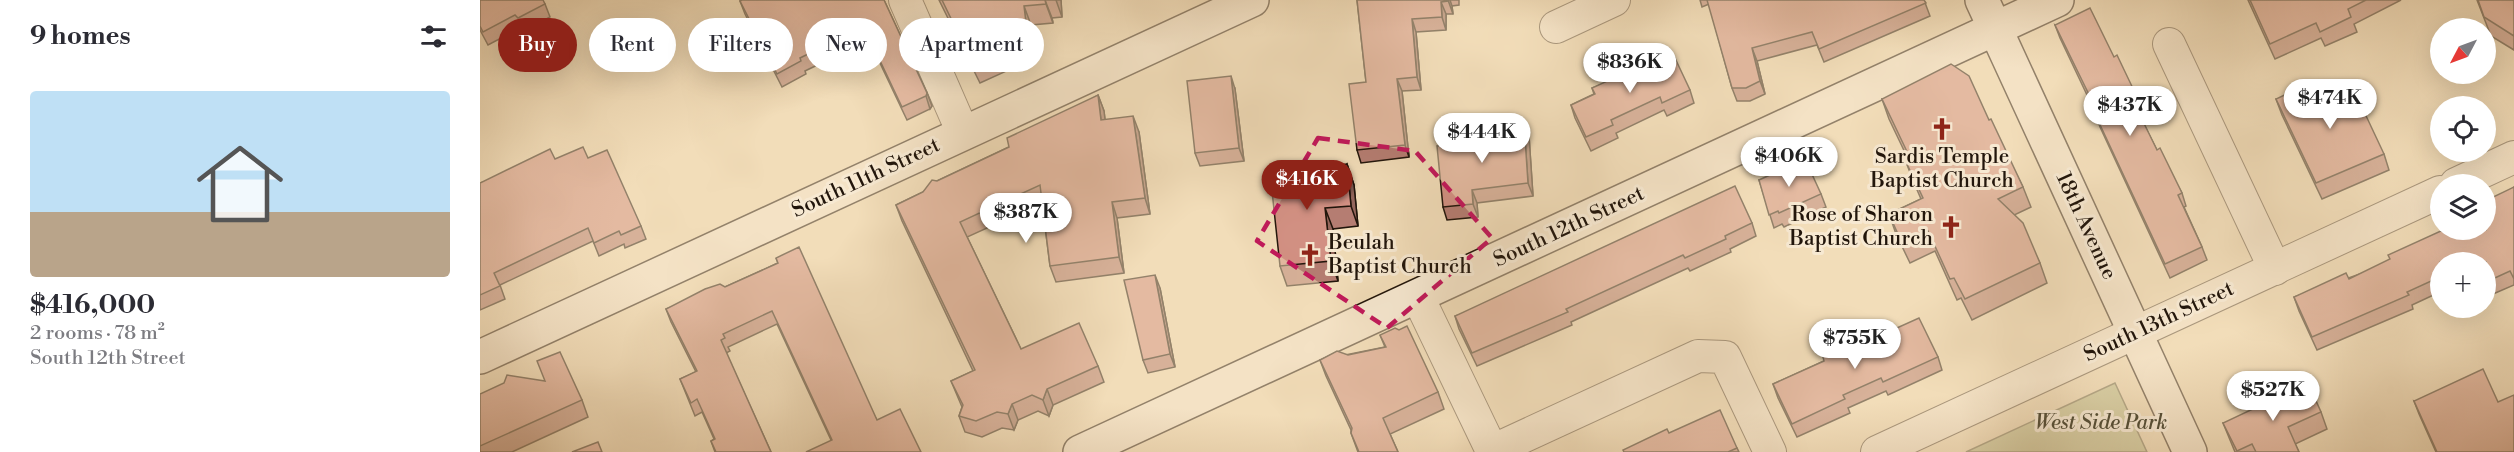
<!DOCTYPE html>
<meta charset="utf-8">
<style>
:root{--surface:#fff;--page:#f7f7f7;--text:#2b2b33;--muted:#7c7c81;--line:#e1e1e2;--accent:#8f2418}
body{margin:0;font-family:"Libre Bodoni",serif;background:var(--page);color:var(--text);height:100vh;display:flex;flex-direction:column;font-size:22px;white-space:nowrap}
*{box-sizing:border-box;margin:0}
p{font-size:20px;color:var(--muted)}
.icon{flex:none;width:33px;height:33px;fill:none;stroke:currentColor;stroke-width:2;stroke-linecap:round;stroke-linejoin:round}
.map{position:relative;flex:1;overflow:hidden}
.sheet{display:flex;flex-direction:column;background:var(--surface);width:480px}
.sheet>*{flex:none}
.banner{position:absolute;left:18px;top:18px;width:570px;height:54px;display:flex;gap:12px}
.needle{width:39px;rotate:229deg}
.buttons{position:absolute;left:1950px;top:18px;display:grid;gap:12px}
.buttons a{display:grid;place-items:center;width:66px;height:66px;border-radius:50%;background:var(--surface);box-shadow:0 6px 24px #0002;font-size:30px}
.price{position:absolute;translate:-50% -51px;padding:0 14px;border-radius:21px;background:#fff;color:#222;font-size:20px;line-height:39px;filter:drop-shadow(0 2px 3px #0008)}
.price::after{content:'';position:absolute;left:50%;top:36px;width:18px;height:14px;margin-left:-9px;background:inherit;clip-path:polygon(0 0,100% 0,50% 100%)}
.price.current{background:var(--accent);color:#fff}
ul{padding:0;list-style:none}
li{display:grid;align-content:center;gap:12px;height:318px;padding:0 30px}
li+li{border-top:2px solid var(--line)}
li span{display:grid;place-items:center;height:186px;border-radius:6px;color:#555}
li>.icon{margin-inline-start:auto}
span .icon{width:108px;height:108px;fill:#fffc;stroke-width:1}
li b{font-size:26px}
h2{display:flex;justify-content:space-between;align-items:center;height:72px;padding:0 30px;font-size:26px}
.tag{padding:0 21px;border-radius:27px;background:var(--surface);box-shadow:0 6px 24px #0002;font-size:21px;line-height:54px}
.tag.current{background:var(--accent);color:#fff}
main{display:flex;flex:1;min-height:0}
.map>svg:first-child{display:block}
</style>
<main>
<section class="sheet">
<h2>9 homes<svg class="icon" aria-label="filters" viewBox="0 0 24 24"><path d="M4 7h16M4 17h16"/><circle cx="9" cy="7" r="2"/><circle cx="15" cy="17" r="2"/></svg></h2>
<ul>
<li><span style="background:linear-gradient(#bfe0f5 65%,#b9a48a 0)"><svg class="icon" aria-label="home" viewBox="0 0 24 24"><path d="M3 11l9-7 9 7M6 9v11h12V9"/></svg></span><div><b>$416,000</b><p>2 rooms · 78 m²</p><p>South 12th Street</p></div></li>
</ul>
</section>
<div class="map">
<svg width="2034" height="452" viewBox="0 0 2034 452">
<rect width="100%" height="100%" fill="#f2ddb9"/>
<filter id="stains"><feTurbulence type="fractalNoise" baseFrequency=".00333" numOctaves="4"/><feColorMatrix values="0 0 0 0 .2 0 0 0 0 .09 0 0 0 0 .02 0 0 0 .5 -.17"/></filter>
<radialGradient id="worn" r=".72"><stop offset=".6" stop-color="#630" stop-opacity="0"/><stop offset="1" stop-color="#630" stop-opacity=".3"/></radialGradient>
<polygon fill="#bcc08e" stroke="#6e6a4c" stroke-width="1.5" points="1635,383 1667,452 1486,452"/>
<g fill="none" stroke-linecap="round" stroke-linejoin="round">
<g stroke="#554736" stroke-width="34">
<g id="street">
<polyline points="425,0 483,133"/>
<polyline points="1076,27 1134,0"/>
<polyline points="1689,44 1795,269"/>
<polyline points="1976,184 2034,157"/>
<polyline points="938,297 1012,451 1218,356 1245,357 1290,452"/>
<polyline points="1397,452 1960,192"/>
</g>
</g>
<g stroke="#21150b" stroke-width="36">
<g id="secondary">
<polyline points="1502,0 1710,452"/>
<polyline points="0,357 772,0"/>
<polyline points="600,452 1577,0"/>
</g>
</g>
<use href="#street" stroke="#f7e9d2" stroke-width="32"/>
<use href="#secondary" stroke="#f7e9d2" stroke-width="33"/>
</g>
<g fill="#b57d72" stroke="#21150b" stroke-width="1.5">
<polygon points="0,0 65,4 70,17 42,32 40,28 8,45 0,30"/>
<polygon points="404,0 447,93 452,106 450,109 427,120 389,40 325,71 326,74 302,87 265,14 260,1"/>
<polygon points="459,0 581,0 582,17 572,18 573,23 551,25 555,58 500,83"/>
<polygon points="877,0 979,0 979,5 972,6 973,14 966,14 966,30 936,32 941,90 922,91 929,157 881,163 877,150 886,82"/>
<polygon points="1220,0 1444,0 1450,16 1344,62 1337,45 1277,61 1285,94 1270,101 1257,101 1252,88 1229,4 1222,7"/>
<polygon points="1768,0 1921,0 1874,24 1877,32 1845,46 1841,38 1795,59"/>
<polygon points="1997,0 2034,0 2034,50 2011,36"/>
<polygon points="1575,25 1634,57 1658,99 1663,112 1659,114 1677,150 1702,193 1706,206 1704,207 1722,247 1727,260 1690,278 1620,127 1615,114 1616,114 1580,38"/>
<polygon points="1169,67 1210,90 1214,103 1187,116 1184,110 1136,133 1138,138 1111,151 1095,118 1091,105 1114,94 1112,88"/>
<polygon points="755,89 764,161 720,166 715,153"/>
<polygon points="618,95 624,111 625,120 659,132 670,214 637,218 644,273 576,282 570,266 562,203 487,237 541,349 618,366 624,382 573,405 569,416 558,411 538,420 534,430 522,428 502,437 485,432 479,416 482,407 471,381 493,371 422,221 416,205 443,192 457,181 529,147"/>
<polygon points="1402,99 1509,120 1543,187 1551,207 1534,215 1560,263 1567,283 1492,320 1481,298 1477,300 1455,251 1430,263 1416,234 1409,214 1441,199 1434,183 1426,162 1429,161 1409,119"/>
<polygon points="1796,99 1841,100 1904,154 1909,170 1842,199 1802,115"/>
<polygon points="1049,136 1053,196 997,203 998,217 967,220 963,207"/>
<polygon points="108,158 161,226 166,239 145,248 144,244 119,256 113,241 20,285 25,299 0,310 0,183 75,159"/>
<polygon points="867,164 874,185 878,226 853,229 858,281 807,286 800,266"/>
<polygon points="1279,180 1341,194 1346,207 1304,227 1302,224 1294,228"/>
<polygon points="2034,187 2034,285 2006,297 2006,262 1960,262 1960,292 1932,305 1933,309 1837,350 1819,311 1814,297 2006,230 2012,205"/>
<polygon points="1272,223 1276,236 1250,249 1251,252 1210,271 1208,268 1091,322 1092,325 997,366 979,329 975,316"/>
<polygon points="296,258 397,420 351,440 297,324 248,347 250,351 246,353 291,452 235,452 231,441 234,439 222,412 215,416 200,379 216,372 191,322 186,309 245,287 298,263"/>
<polygon points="680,288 695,367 668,373 663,360"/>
<polygon points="900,335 958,392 964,409 910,434 918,452 878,452 871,433 871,430 846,376 840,360 905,347"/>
<polygon points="1388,341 1458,357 1462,370 1408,395 1406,391 1368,408 1370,413 1317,437 1298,398 1293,384"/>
<polygon points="0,394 102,400 108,417 32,452 0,452"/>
<polygon points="1934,401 2034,452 1956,452 1939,414"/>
<polygon points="1841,412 1847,429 1815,444 1819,452 1755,452 1743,423"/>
<polygon points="1189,433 1257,448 1259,452 1144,452"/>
</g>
<g fill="#94665c" stroke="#21150b" stroke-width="1.5">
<polygon points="565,0 572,18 573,23 566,4"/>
<polygon points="576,0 581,0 582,17"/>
<polygon points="968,0 970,0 972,6 973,14"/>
<polygon points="961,2 966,14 966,30 962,17"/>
<polygon points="544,6 551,25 555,58 548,39"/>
<polygon points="932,19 936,32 941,90 937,77"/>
<polygon points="1272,48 1277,61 1285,94 1280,81"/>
<polygon points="751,76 755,89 764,161 759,148"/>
<polygon points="917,79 922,91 929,157 925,145"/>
<polygon points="447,93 452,106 450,109 446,96"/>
<polygon points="618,95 624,111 627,136 621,120"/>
<polygon points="653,116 659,132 670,214 665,198"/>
<polygon points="1044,123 1049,136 1053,196 1048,183"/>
<polygon points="867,164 874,185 878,226 871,206"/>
<polygon points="992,190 997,203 998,217 993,204"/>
<polygon points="632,202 637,218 644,273 639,257"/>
<polygon points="845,208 853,229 858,281 851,261"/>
<polygon points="675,275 680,288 695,367 690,354"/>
<polygon points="567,389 573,405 569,416 563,400"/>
<polygon points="532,404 538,420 534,430 528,414"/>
</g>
<g fill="#d39184" stroke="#21150b" stroke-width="1.5">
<polygon points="0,0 63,0 65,4 38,18 35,15 3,32 0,26"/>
<polygon points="262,0 404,0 447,93 446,96 422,107 384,27 320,58 321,61 297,74 260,1"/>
<polygon points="462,0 565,0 566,4 544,6 548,39 493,64"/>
<polygon points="877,0 968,0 968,1 961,2 962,17 932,19 937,77 917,79 925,145 877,150 869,84 886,82"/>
<polygon points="1227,0 1444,0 1446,3 1339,49 1332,32 1272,48 1280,81 1266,88 1252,88"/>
<polygon points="1770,0 1886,0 1868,9 1871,17 1840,32 1836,23 1790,44"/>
<polygon points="1998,0 2034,0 2034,36 2004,17"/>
<polygon points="1610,8 1634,57 1637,55 1658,99 1653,101 1677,150 1680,148 1702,193 1698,195 1722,247 1685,264 1615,114 1618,113 1575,25"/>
<polygon points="1194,56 1210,90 1182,103 1180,97 1131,120 1133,125 1106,137 1091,105 1115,94 1112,88 1166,63 1169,67"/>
<polygon points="1471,64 1489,76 1509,120 1511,119 1543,187 1518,199 1543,223 1560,263 1485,299 1474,278 1470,279 1448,231 1422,243 1409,214 1443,198 1426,162 1431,160 1402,99"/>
<polygon points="751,76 759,148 715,153 707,81"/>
<polygon points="1832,82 1841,100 1872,86 1904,154 1836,183 1796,99"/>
<polygon points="618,95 621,120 653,116 665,198 632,202 639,257 570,266 560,185 480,222 541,349 599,323 618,366 567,389 563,400 552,395 532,404 528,414 517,412 496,421 479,416 483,405 471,381 495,370 416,205 443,192 452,180 457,181 529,147 527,138"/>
<polygon points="1044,123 1048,183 992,190 993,204 963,207 957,146 979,144 979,137 1023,132 1022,126"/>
<polygon points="103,147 108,158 127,150 161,226 141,235 139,231 114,243 108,228 14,273 20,286 0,295 0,183 70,149 75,159"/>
<polygon points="1325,159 1341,194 1299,213 1298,211 1289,215 1279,180"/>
<polygon points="867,164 871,206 845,208 851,261 800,266 790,172"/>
<polygon points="1255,186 1272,223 1245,236 1246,239 1205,258 1203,255 1086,309 1088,312 992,353 975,316"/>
<polygon points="2034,187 2034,279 2030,271 2006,282 2006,262 1960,262 1960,277 1927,292 1929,295 1832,337 1814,297 1866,273 1869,279 1910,259 1908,255 1963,230 2006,230 2006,208 2012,205 2009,199"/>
<polygon points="319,247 397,420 420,409 441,452 326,452 352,440 292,311 243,334 245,338 241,340 291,452 236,452 231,441 235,439 217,399 211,403 200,379 217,371 186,309 225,289 240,284 245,287 298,263 296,258"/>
<polygon points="675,275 690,354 663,360 644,280"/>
<polygon points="1439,318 1458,357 1403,382 1401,378 1363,395 1365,399 1312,424 1293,384 1344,361 1343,357 1386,337 1388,341"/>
<polygon points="927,326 958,392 903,418 918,452 879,452 871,433 872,428 840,360 857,351 868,355 906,347 900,335 915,328 919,330"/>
<polygon points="80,352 102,400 0,446 0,394 24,383 27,375 65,381 57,361"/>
<polygon points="2003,369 2018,402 2034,395 2034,452 1957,452 1934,401"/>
<polygon points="1828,383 1841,412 1808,427 1819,452 1776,452 1772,444 1757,451 1743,423"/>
<polygon points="1240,410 1257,448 1248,452 1144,452 1143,450 1187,429 1189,433"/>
<polygon points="118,442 122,452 92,452"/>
</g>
<path d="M0 0H2034V452H0ZM 838,138 L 935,151 L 1012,238 L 907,328 L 777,241 Z" fill="#f2ddb9" fill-opacity=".55" fill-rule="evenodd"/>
<path fill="none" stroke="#c2185b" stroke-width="4.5" stroke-dasharray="12 8" stroke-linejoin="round" d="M 838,138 L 935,151 L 1012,238 L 907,328 L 777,241 Z"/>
<defs>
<g id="church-bare" transform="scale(1.8)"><path d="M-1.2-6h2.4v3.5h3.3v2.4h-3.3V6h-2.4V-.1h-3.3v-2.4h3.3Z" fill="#8f2418" stroke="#f7e9d2" stroke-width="2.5" paint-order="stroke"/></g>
</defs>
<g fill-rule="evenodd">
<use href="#church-bare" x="1462" y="129"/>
<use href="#church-bare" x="1471" y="227"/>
<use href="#church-bare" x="830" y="255"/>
</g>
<g text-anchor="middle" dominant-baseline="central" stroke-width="6" stroke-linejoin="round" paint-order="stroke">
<g font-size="21" fill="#21150b" stroke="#f7e9d2">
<text x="1462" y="157">Sardis Temple<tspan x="1462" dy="24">Baptist Church</tspan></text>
<text x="1453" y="215" text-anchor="end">Rose of Sharon<tspan x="1453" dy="24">Baptist Church</tspan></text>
<text x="848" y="243" text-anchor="start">Beulah<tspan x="848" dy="24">Baptist Church</tspan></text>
</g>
<g font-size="21" fill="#21150b" stroke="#f7e9d2">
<text transform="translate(386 178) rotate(-25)">South 11th Street</text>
<text transform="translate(1606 226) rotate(65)">18th Avenue</text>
<text transform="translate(1089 227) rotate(-25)">South 12th Street</text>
<text transform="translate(1679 322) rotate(-25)">South 13th Street</text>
</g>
<g font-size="21" font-style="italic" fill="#575139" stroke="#f7e9d2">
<text x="1621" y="423">West Side Park</text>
</g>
</g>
<rect width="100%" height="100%" filter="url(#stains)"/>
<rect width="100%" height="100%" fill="url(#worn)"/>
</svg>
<div class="buttons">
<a><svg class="needle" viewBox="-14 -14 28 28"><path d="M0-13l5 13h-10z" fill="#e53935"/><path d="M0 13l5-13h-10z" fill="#7c7c81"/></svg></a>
<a><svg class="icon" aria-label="locate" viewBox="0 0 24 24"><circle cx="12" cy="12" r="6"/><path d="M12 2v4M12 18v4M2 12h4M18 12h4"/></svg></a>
<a><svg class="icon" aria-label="layers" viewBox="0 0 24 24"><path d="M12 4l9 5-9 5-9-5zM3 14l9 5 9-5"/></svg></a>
<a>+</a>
</div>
<b class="price" style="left:1150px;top:94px">$836K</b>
<b class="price" style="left:1850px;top:130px">$474K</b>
<b class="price" style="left:1650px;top:137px">$437K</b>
<b class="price" style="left:1002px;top:164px">$444K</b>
<b class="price" style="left:1309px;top:188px">$406K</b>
<b class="price current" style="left:827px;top:211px">$416K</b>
<b class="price" style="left:546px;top:244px">$387K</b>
<b class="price" style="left:1375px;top:370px">$755K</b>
<b class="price" style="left:1793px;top:422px">$527K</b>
<div class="banner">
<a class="tag current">Buy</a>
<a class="tag">Rent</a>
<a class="tag">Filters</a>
<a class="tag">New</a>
<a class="tag">Apartment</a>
</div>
</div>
</main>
